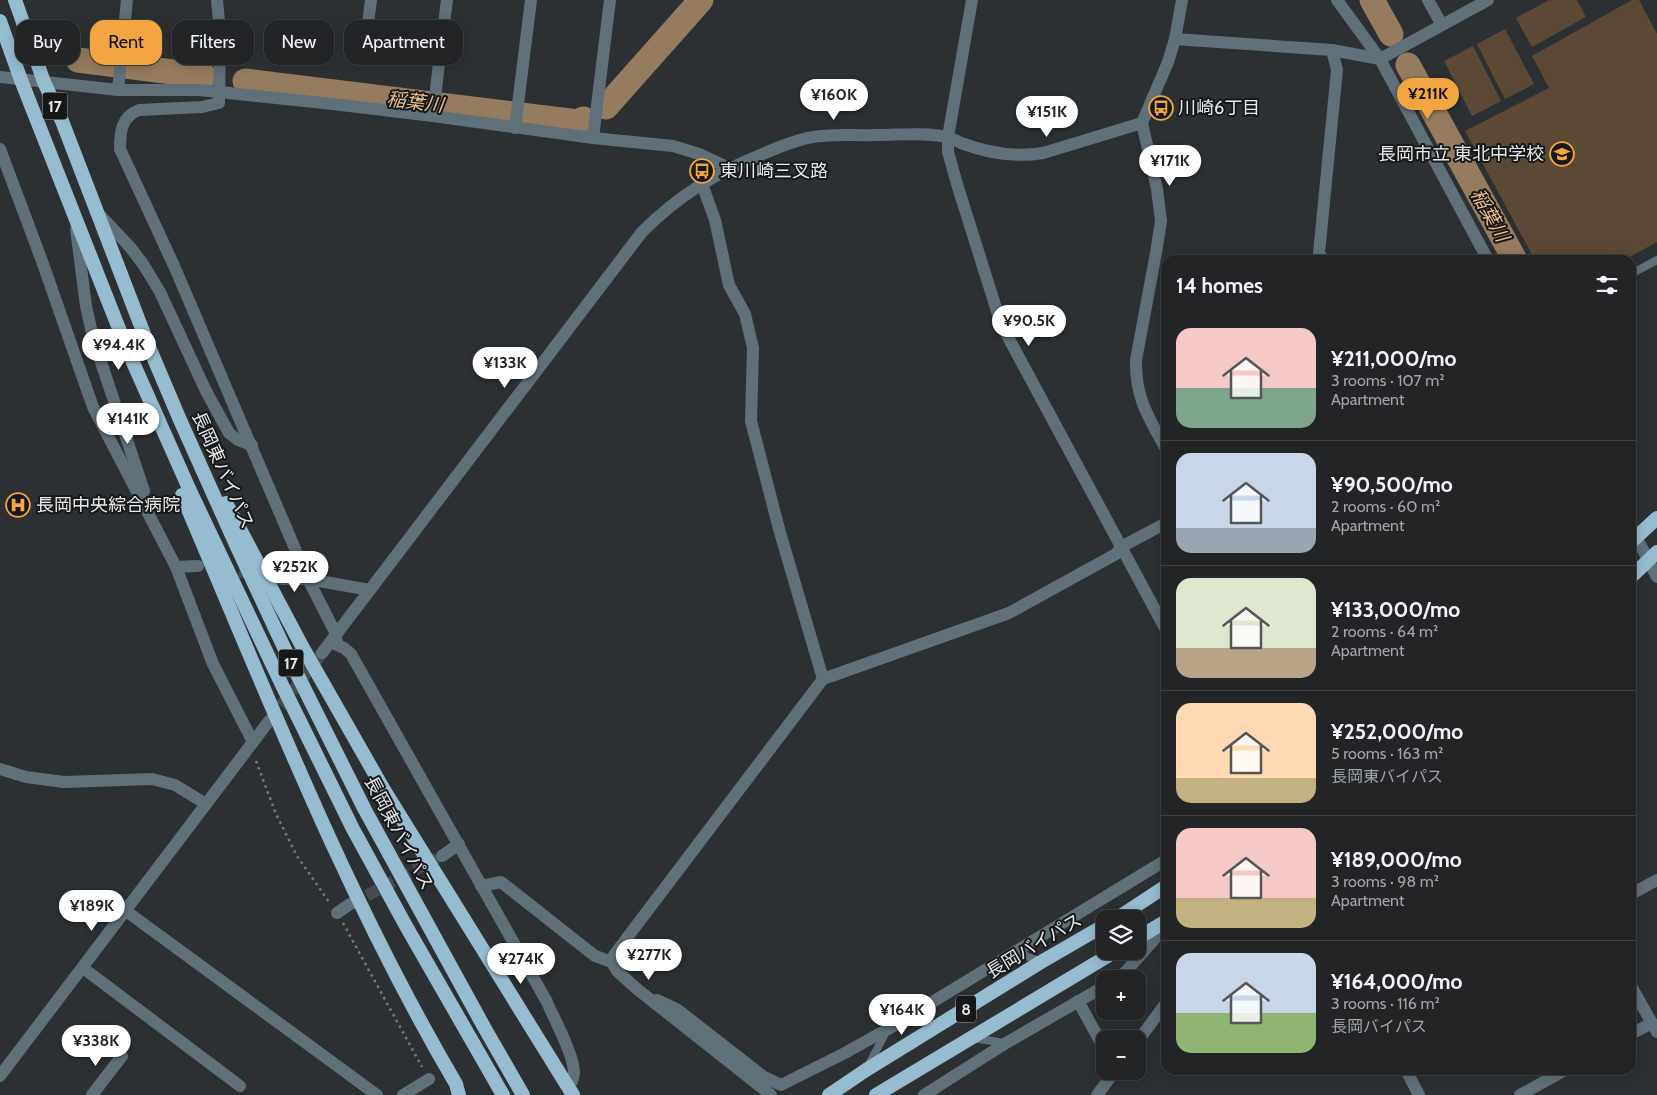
<!DOCTYPE html>
<meta charset="utf-8">
<style>
:root{--surface:#222426;--page:#2e3032;--text:#f1f3f6;--muted:#a2a4a7;--line:#3f4143;--accent:#f2a541}
body{margin:0;font-family:Cabin,"Noto Sans JP",sans-serif;background:var(--page);color:var(--text);height:100vh;display:flex;flex-direction:column;font-size:19px;white-space:nowrap}
*{box-sizing:border-box;margin:0}
p{font-size:16px;color:var(--muted)}
.icon{flex:none;width:28px;height:28px;fill:none;stroke:currentColor;stroke-width:2;stroke-linecap:round;stroke-linejoin:round}
.map{position:relative;flex:1;overflow:hidden}
.side{position:absolute;left:1161px;top:255px;width:475px;height:820px;display:flex;flex-direction:column;background:var(--surface);border-radius:15px;box-shadow:0 2px 12px #0003,0 0 0 1px var(--line)}
.side>*{flex:none}
.top-card{position:absolute;left:15px;top:20px;width:475px;height:45px;display:flex;gap:10px}
.buttons{position:absolute;left:1096px;top:910px;display:grid;gap:10px}
.buttons a{display:grid;place-items:center;width:50px;height:50px;border-radius:10px;background:var(--surface);box-shadow:0 2px 12px #0003,0 0 0 1px var(--line);font-size:25px}
.price{position:absolute;translate:-50% -42px;padding:0 11px;border-radius:18px;background:#fff;color:#222;font-size:16px;line-height:32px;filter:drop-shadow(0 1px 2px #0008)}
.price::after{content:'';position:absolute;left:50%;top:30px;width:15px;height:11px;margin-left:-8px;background:inherit;clip-path:polygon(0 0,100% 0,50% 100%)}
.price.on{background:var(--accent);color:#111}
ul{padding:0;list-style:none}
li{display:flex;align-items:center;gap:15px;height:125px;padding:0 15px}
li+li{border-top:1px solid var(--line)}
li span{display:grid;place-items:center;flex:none;width:140px;height:100px;border-radius:15px;color:#555}
li>.icon{margin-inline-start:auto}
span .icon{width:60px;height:60px;fill:#fffc;stroke-width:1}
li b{font-size:21px}
h2{display:flex;justify-content:space-between;align-items:center;height:60px;padding:0 15px;font-size:21px}
.pill{padding:0 18px;border-radius:15px;background:var(--surface);box-shadow:0 2px 12px #0003,0 0 0 1px var(--line);font-size:18px;line-height:45px}
.pill.on{background:var(--accent);color:#111}
.map>svg:first-child{display:block}
</style>
<div class="map">
<svg width="1657" height="1095" viewBox="0 0 1657 1095">
<rect width="100%" height="100%" fill="#2d3033"/>
<g fill="#5b4935">
<polygon points="1549,0 1577,0 1586,17 1532,47 1516,18"/>
<polygon points="1632,0 1639,0 1657,34 1657,242 1624,260 1535,260 1465,131 1549,88 1532,56"/>
<polygon points="1505,29 1534,84 1505,99 1477,44"/>
<polygon points="1473,46 1501,101 1472,116 1444,61"/>
</g>
<g fill="none" stroke-linecap="round" stroke-linejoin="round">
<g stroke="#967c5e" stroke-width="25">
<polyline points="1372,0 1391,34"/>
<polyline points="78,60 204,76"/>
<polyline points="1408,65 1515,260"/>
<polyline points="245,81 578,122 583,119"/>
<polyline points="606,107 701,0"/>
</g>
<g stroke="#494c4e" stroke-width="12" stroke-dasharray="12 6" stroke-linecap="butt">
<polyline points="221,569 282,579"/>
<polyline points="270,720 322,653"/>
<polyline points="351,904 437,858"/>
</g>
<g stroke="#777a7c" stroke-width="2.5" stroke-dasharray="2.5 4" stroke-linecap="butt">
<polyline points="256,761 276,814 297,856 329,902"/>
<polyline points="343,923 422,1067"/>
</g>
<g stroke="#5f7079" stroke-width="8">
<polyline points="1631,274 1657,260"/>
<polyline points="1016,952 1041,962"/>
<polyline points="974,1038 1004,1043"/>
<polyline points="868,1066 886,1032"/>
</g>
<g stroke="#5f7079" stroke-width="12">
<path d="M 217,0 L 220,32 L 219,103 L 202,107 L 139,110 C 121,117 120,132 120,149 L 175,268 L 308,579 L 336,634 L 337,645 L 344,648 L 351,654 L 547,1002 C 555,1021 573,1053 574,1072 C 574,1078 572,1082 569,1087"/>
<polyline points="371,0 365,47 440,54 433,116"/>
<polyline points="972,0 948,137 948,152 957,184 1001,324 1166,630"/>
<polyline points="1428,0 1442,25"/>
<polyline points="1175,39 1332,50 1380,59"/>
<polyline points="440,54 447,0"/>
<polyline points="118,90 127,0"/>
<polyline points="219,92 333,104 433,116 593,138 673,146 699,154 729,168"/>
<polyline points="515,128 531,0"/>
<polyline points="593,138 610,0"/>
<polyline points="0,149 42,261 93,407 176,567 213,664 253,742"/>
<polyline points="702,184 715,220 729,285 745,314 753,348 751,421 779,529 823,679"/>
<polyline points="99,214 130,247 143,264 160,292 206,391 229,433 238,440 252,445"/>
<polyline points="76,229 86,306 93,338 144,491"/>
<polyline points="1323,260 1319,253 1337,70 1332,50"/>
<path d="M 1166,449 C 1149,418 1135,398 1136,360 L 1156,253 L 1161,221 L 1157,189 L 1142,123 L 1168,62 L 1175,39 L 1182,0"/>
<polyline points="176,567 198,566"/>
<polyline points="282,579 308,579 370,590"/>
<path d="M 322,653 L 642,232 C 679,195 717,172 765,153 C 779,147 793,141 808,138 C 831,133 853,136 876,135 C 900,135 924,132 947,137 C 952,138 957,141 961,143 C 988,153 1014,158 1043,153 L 1142,123"/>
<polyline points="0,769 26,777 64,782 152,779 175,785 206,804"/>
<polyline points="442,856 459,844"/>
<polyline points="481,886 501,882 595,956 612,962"/>
<polyline points="1631,894 1657,880"/>
<polyline points="126,911 377,1095"/>
<polyline points="337,913 350,904"/>
<polyline points="83,968 240,1086"/>
<polyline points="1118,979 1121,977 1166,926"/>
<polyline points="1631,986 1657,1032"/>
<polyline points="657,1000 678,1010 764,1077 781,1085 843,1054 888,1029 1166,860"/>
<polyline points="1078,1001 1105,1050"/>
<polyline points="1631,1034 1652,1023"/>
<polyline points="1138,1041 1166,1003"/>
<polyline points="1406,1070 1419,1095"/>
<polyline points="0,1076 269,721"/>
<polyline points="92,1095 122,1056"/>
<polyline points="403,1095 429,1079"/>
<polyline points="771,1095 637,989 617,971 612,962 614,955 823,679 1009,613 1116,554 1121,547 1166,523"/>
<polyline points="924,1095 1006,1043 1105,986"/>
<polyline points="1097,1095 1115,1071"/>
<polyline points="1520,1095 1565,1070"/>
</g>
<g stroke="#5f7079" stroke-width="12">
<polyline points="1337,0 1380,59 1488,260"/>
<polyline points="1380,59 1488,0"/>
<polyline points="0,77 118,90 199,90 219,92"/>
<polyline points="1631,527 1657,577"/>
</g>
<g stroke="#96bcd0" stroke-width="14">
<polyline points="15,0 44,82 62,121 149,347 180,420 237,547 288,656 365,810 484,1027 523,1095"/>
<polyline points="0,21 21,80 127,349 191,493 283,687 353,829 406,926 503,1095"/>
<path d="M 182,495 C 267,694 346,897 456,1084 L 459,1095"/>
<polyline points="226,503 303,648 384,790 573,1095"/>
<polyline points="1631,542 1657,518"/>
<polyline points="1631,577 1657,552"/>
<polyline points="1116,919 1166,886"/>
<polyline points="1138,938 1166,921"/>
<polyline points="829,1095 866,1070 1041,962 1105,925"/>
<polyline points="876,1095 1116,951"/>
</g>
</g>
<defs>
<g id="bus-ring" transform="scale(1.25)"><circle r="9.5" fill="#161819" stroke="#f2a541" stroke-width="1.5"/><path d="M-5-6H5V4H4V6H2V4H-2V6H-4V4H-5ZM-3.5-4V0h7V-4ZM-3.5 1.2v1.5H-2V1.2ZM2 1.2v1.5H3.5V1.2Z" fill="#f2a541"/></g>
<g id="school-ring" transform="scale(1.25)"><circle r="9.5" fill="#161819" stroke="#f2a541" stroke-width="1.5"/><path d="M0-5L7-2L0 1L-7-2ZM-4 1L0 2.5L4 1V4Q0 6-4 4Z" fill="#f2a541"/></g>
<g id="hospital-ring" transform="scale(1.25)"><circle r="9.5" fill="#161819" stroke="#f2a541" stroke-width="1.5"/><path d="M-5-5h3v3.5h4V-5h3V5h-3V1.5h-4V5h-3Z" fill="#f2a541"/></g>
</defs>
<g fill-rule="evenodd">
<use href="#bus-ring" x="1161" y="108"/>
<use href="#school-ring" x="1562" y="154"/>
<use href="#bus-ring" x="702" y="171"/>
<use href="#hospital-ring" x="18" y="505"/>
</g>
<g text-anchor="middle" dominant-baseline="central" stroke-width="4" stroke-linejoin="round" paint-order="stroke">
<g fill="#161819" stroke="#a8aaab" stroke-width="1">
<rect x="42.5" y="92.5" width="25" height="27" rx="4"/>
<rect x="278.5" y="649.5" width="25" height="27" rx="4"/>
<rect x="956" y="995.5" width="20" height="27" rx="4"/>
</g>
<g font-size="16" font-weight="bold" fill="#e6e8e9">
<text x="55" y="106">17</text>
<text x="291" y="663">17</text>
<text x="966" y="1009">8</text>
</g>
<g font-size="18" fill="#e6e8e9" stroke="#161819" text-anchor="start">
<text x="1178" y="108">川崎6丁目</text>
<text x="1544" y="154" text-anchor="end">長岡市立 東北中学校</text>
<text x="720" y="171">東川崎三叉路</text>
<text x="36" y="505">長岡中央綜合病院</text>
</g>
<g font-size="18" fill="#e6e8e9" stroke="#161819">
<text transform="translate(223 470) rotate(66)">長岡東バイパス</text>
<text transform="translate(399 833) rotate(62)">長岡東バイパス</text>
<text transform="translate(1034 946) rotate(-31)">長岡バイパス</text>
</g>
<g font-size="19" font-style="italic" fill="#ebbe8b" stroke="#161819">
<text transform="translate(415 102) rotate(7)">稲葉川</text>
<text transform="translate(1490 215) rotate(61)">稲葉川</text>
</g>
</g>
</svg>
<div class="buttons">
<a><svg class="icon" aria-label="layers" viewBox="0 0 24 24"><path d="M12 4l9 5-9 5-9-5zM3 14l9 5 9-5"/></svg></a>
<a>+</a>
<a>−</a>
</div>
<b class="price on" style="left:1428px;top:120px">¥211K</b>
<b class="price" style="left:834px;top:121px">¥160K</b>
<b class="price" style="left:1047px;top:138px">¥151K</b>
<b class="price" style="left:1170px;top:187px">¥171K</b>
<b class="price" style="left:1029px;top:347px">¥90.5K</b>
<b class="price" style="left:119px;top:371px">¥94.4K</b>
<b class="price" style="left:505px;top:389px">¥133K</b>
<b class="price" style="left:128px;top:445px">¥141K</b>
<b class="price" style="left:295px;top:593px">¥252K</b>
<b class="price" style="left:92px;top:932px">¥189K</b>
<b class="price" style="left:649px;top:981px">¥277K</b>
<b class="price" style="left:521px;top:985px">¥274K</b>
<b class="price" style="left:902px;top:1036px">¥164K</b>
<b class="price" style="left:96px;top:1067px">¥338K</b>
<div class="top-card">
<a class="pill">Buy</a>
<a class="pill on">Rent</a>
<a class="pill">Filters</a>
<a class="pill">New</a>
<a class="pill">Apartment</a>
</div>
<section class="side">
<h2>14 homes<svg class="icon" aria-label="filters" viewBox="0 0 24 24"><path d="M4 7h16M4 17h16"/><circle cx="9" cy="7" r="2"/><circle cx="15" cy="17" r="2"/></svg></h2>
<ul>
<li><span style="background:linear-gradient(#f6c9c9 60%,#7fa58c 0)"><svg class="icon" aria-label="home" viewBox="0 0 24 24"><path d="M3 11l9-7 9 7M6 9v11h12V9"/></svg></span><div><b>¥211,000/mo</b><p>3 rooms · 107 m²</p><p>Apartment</p></div></li>
<li><span style="background:linear-gradient(#c9d6e8 75%,#9aa5b1 0)"><svg class="icon" aria-label="home" viewBox="0 0 24 24"><path d="M3 11l9-7 9 7M6 9v11h12V9"/></svg></span><div><b>¥90,500/mo</b><p>2 rooms · 60 m²</p><p>Apartment</p></div></li>
<li><span style="background:linear-gradient(#dfe7d0 70%,#b9a48a 0)"><svg class="icon" aria-label="home" viewBox="0 0 24 24"><path d="M3 11l9-7 9 7M6 9v11h12V9"/></svg></span><div><b>¥133,000/mo</b><p>2 rooms · 64 m²</p><p>Apartment</p></div></li>
<li><span style="background:linear-gradient(#ffd9b3 75%,#c2b280 0)"><svg class="icon" aria-label="home" viewBox="0 0 24 24"><path d="M3 11l9-7 9 7M6 9v11h12V9"/></svg></span><div><b>¥252,000/mo</b><p>5 rooms · 163 m²</p><p>長岡東バイパス</p></div></li>
<li><span style="background:linear-gradient(#f6c9c9 70%,#c2b280 0)"><svg class="icon" aria-label="home" viewBox="0 0 24 24"><path d="M3 11l9-7 9 7M6 9v11h12V9"/></svg></span><div><b>¥189,000/mo</b><p>3 rooms · 98 m²</p><p>Apartment</p></div></li>
<li><span style="background:linear-gradient(#c9d6e8 60%,#8fb573 0)"><svg class="icon" aria-label="home" viewBox="0 0 24 24"><path d="M3 11l9-7 9 7M6 9v11h12V9"/></svg></span><div><b>¥164,000/mo</b><p>3 rooms · 116 m²</p><p>長岡バイパス</p></div></li>
</ul>
</section>
</div>
